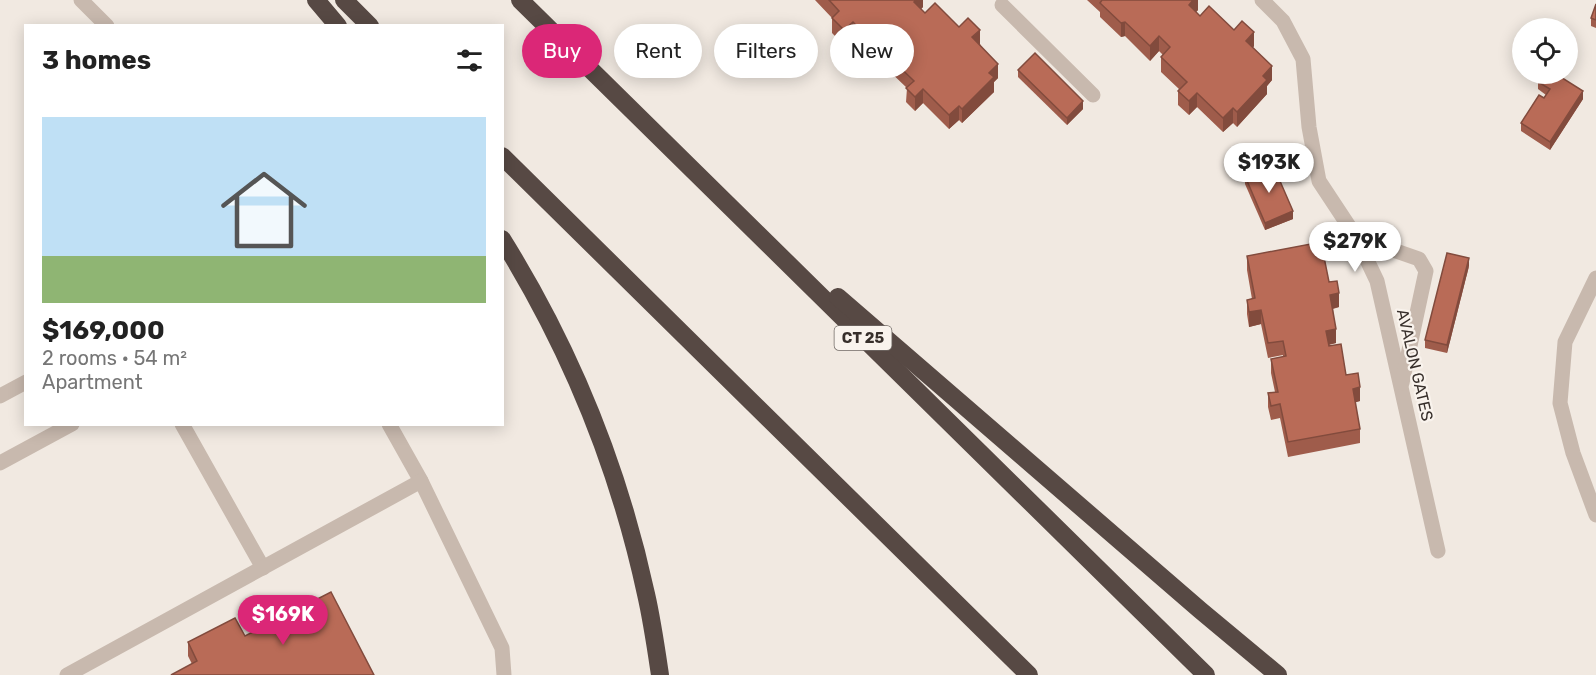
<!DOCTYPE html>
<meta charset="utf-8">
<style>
:root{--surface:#fff;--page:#f2f2f2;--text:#222;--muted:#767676;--line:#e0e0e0;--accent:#db2777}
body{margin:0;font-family:Rubik,sans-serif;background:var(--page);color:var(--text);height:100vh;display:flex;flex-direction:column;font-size:22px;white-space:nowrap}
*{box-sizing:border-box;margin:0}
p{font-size:20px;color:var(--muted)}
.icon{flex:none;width:33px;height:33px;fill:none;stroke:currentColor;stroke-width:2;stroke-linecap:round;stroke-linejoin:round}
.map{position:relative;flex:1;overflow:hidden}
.details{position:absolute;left:24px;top:24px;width:480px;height:402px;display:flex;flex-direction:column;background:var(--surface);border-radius:0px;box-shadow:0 3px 15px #0003}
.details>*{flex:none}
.hud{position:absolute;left:522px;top:24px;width:570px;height:54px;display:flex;gap:12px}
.buttons{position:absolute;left:1512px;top:18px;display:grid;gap:12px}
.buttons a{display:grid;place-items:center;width:66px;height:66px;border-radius:50%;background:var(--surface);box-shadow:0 3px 15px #0003;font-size:30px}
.price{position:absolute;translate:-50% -51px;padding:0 14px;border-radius:21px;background:#fff;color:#222;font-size:20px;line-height:39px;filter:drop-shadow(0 2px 3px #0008)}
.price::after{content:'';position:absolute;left:50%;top:36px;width:18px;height:14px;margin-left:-9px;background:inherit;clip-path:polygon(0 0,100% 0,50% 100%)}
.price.current{background:var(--accent);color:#fff}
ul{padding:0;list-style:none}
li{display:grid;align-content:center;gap:12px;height:318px;padding:0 18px}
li+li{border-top:2px solid var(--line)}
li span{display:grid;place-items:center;height:186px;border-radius:0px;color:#555}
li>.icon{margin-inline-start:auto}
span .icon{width:108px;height:108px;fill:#fffc;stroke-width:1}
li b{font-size:26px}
h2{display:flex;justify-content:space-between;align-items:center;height:72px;padding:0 18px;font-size:26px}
.tag{padding:0 21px;border-radius:27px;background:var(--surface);box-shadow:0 3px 15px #0003;font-size:21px;line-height:54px}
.tag.current{background:var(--accent);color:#fff}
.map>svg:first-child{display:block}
</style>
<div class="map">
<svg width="1596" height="675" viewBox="0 0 1596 675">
<rect width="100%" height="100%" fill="#f1e9e1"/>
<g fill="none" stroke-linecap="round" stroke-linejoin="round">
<g stroke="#c8b9ae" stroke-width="15">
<polyline points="81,0 107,26"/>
<polyline points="1262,0 1283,21 1303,59 1309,127 1319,181 1356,237 1377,281 1438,551"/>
<polyline points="1002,5 1093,95"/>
<polyline points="1356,237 1419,259 1426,271 1402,383"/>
<polyline points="1596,278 1565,342 1560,403 1573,453 1596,515"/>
<polyline points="0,396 26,382"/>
<polyline points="182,424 263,568"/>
<polyline points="389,424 421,481"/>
<polyline points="0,463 72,424"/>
<polyline points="67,675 421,481 502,648 504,675"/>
</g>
<g stroke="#574944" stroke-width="18">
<polyline points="316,0 338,26"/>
<polyline points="344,0 370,26"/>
<polyline points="520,0 1206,675"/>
<polyline points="502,156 1029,675"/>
<path d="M 502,239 C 570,348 619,469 646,594 C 652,620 656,648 660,675"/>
<polyline points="838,297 1200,610 1278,675"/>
</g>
</g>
<g fill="#9f5c4b">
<polygon points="815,0 923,0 923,7 921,9 925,13 959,27 980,44 998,78 994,82 994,92 962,123 959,120 949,129 923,103 915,111 906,102 907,88 886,68 886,54 888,52 884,48 874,58 853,36 844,45 832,33 832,18"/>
<polygon points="1087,0 1198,0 1198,10 1196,12 1200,16 1234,30 1254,46 1253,48 1272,80 1267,86 1267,94 1237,127 1233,123 1223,132 1197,107 1189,115 1178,105 1178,91 1179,89 1161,72 1161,57 1163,55 1159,51 1150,61 1125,36 1121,37 1100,17 1100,12"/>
<polygon points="1596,4 1596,28 1591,26 1591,18"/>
<polygon points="1018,70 1083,109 1067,125 1018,77"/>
<polygon points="1538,82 1583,99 1550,150 1521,131 1521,123 1546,95 1538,89"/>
<polygon points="1245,176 1293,219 1265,230 1245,184"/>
<polygon points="1247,256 1329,282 1339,307 1333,309 1336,343 1329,345 1360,401 1355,402 1360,429 1360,443 1288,457 1280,418 1271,420 1268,407 1268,393 1275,392 1271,373 1271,359 1283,357 1283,355 1268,358 1261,324 1249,327 1247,314 1247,300 1252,299 1247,270"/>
<polygon points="1469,266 1447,353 1425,348 1425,340"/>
<polygon points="245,636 192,664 188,656 188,642"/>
</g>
<g fill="#824b3d">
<polygon points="916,0 923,0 923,7 914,16 914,2"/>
<polygon points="1193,0 1198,0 1198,10 1189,19 1189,5"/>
<polygon points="853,22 853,36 844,45 844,30"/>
<polygon points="1125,22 1125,36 1121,37 1121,23"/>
<polygon points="980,30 980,44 972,52 972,37"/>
<polygon points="1254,32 1254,46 1246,55 1246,41"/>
<polygon points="884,33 884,48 874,58 874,44"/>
<polygon points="1159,36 1159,51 1150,61 1150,46"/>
<polygon points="998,64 998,78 994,82 994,92 962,123 962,109 989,73"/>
<polygon points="1272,66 1272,80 1267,86 1267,94 1237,127 1237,112 1263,76"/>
<polygon points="923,89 923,103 915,111 915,97"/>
<polygon points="1583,91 1583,99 1550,150 1550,142"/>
<polygon points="1197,93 1197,107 1189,115 1189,101"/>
<polygon points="1083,101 1083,109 1067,125 1067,118"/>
<polygon points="959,106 959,120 949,129 949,115"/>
<polygon points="1233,108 1233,123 1223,132 1223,118"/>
<polygon points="1293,211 1293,219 1265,230 1265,223"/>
<polygon points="1469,258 1469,266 1447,353 1447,345"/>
<polygon points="1339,293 1339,307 1330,309 1330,295"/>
<polygon points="1261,310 1261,324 1249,327 1249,312"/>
<polygon points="1336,329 1336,343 1326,345 1326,331"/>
<polygon points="1360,387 1360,401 1353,403 1353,389"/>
</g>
<g fill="#b96b57" stroke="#824b3d" stroke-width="1.5">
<polygon points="829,0 916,0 914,2 925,13 935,3 959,27 968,18 980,30 972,37 998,64 989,73 994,77 962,109 959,106 949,115 923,89 915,97 906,88 914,81 886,54 895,45 884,33 874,44 853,22 844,30 832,18 839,11"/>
<polygon points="1102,0 1193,0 1189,5 1200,16 1209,6 1234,30 1242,21 1254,32 1246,41 1272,66 1263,76 1267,80 1237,112 1233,108 1223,118 1197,93 1189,101 1178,91 1187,82 1161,57 1170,47 1159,36 1150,46 1125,22 1121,23 1100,3"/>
<polygon points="1596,4 1596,20 1591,18"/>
<polygon points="1035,53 1083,101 1067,118 1018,70"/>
<polygon points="1543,74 1556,74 1583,91 1550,142 1521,123 1539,95 1544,98 1550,89 1538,82"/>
<polygon points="1273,165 1293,211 1265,223 1245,176"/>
<polygon points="1321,242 1329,282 1337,281 1339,293 1330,295 1336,329 1326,331 1329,346 1341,344 1346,375 1358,373 1360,387 1353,389 1360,429 1288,442 1280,404 1271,406 1268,393 1278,392 1271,359 1286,356 1283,341 1268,343 1261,310 1249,312 1247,300 1255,298 1247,256"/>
<polygon points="1447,253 1469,258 1447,345 1425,340"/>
<polygon points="331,592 374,675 171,675 197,661 188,642 235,618 245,636"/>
</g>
<g text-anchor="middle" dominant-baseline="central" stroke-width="4.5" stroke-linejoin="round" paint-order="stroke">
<rect fill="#f9f3ed" stroke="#716a65" stroke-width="1.5" x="834.5" y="326" width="57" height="24" rx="4.5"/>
<g font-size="15" font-weight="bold" fill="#372f2b">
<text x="863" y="338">CT 25</text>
</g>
<g font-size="16" fill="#372f2b" stroke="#f9f3ed">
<text transform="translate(1415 365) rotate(77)">AVALON GATES</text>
</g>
</g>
</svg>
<div class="buttons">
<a><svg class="icon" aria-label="locate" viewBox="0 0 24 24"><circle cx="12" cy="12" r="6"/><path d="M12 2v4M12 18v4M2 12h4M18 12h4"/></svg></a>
</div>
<b class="price" style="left:1269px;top:194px">$193K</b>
<b class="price" style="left:1355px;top:273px">$279K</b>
<b class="price current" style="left:283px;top:646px">$169K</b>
<div class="hud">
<a class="tag current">Buy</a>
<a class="tag">Rent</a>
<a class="tag">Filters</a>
<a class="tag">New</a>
</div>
<section class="details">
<h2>3 homes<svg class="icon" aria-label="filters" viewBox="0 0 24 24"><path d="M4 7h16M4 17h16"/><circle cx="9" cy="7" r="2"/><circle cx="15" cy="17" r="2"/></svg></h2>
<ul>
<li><span style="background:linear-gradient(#bfe0f5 75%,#8fb573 0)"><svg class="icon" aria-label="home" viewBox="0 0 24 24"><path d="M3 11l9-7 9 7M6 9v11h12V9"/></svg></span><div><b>$169,000</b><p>2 rooms · 54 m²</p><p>Apartment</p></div></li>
</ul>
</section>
</div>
